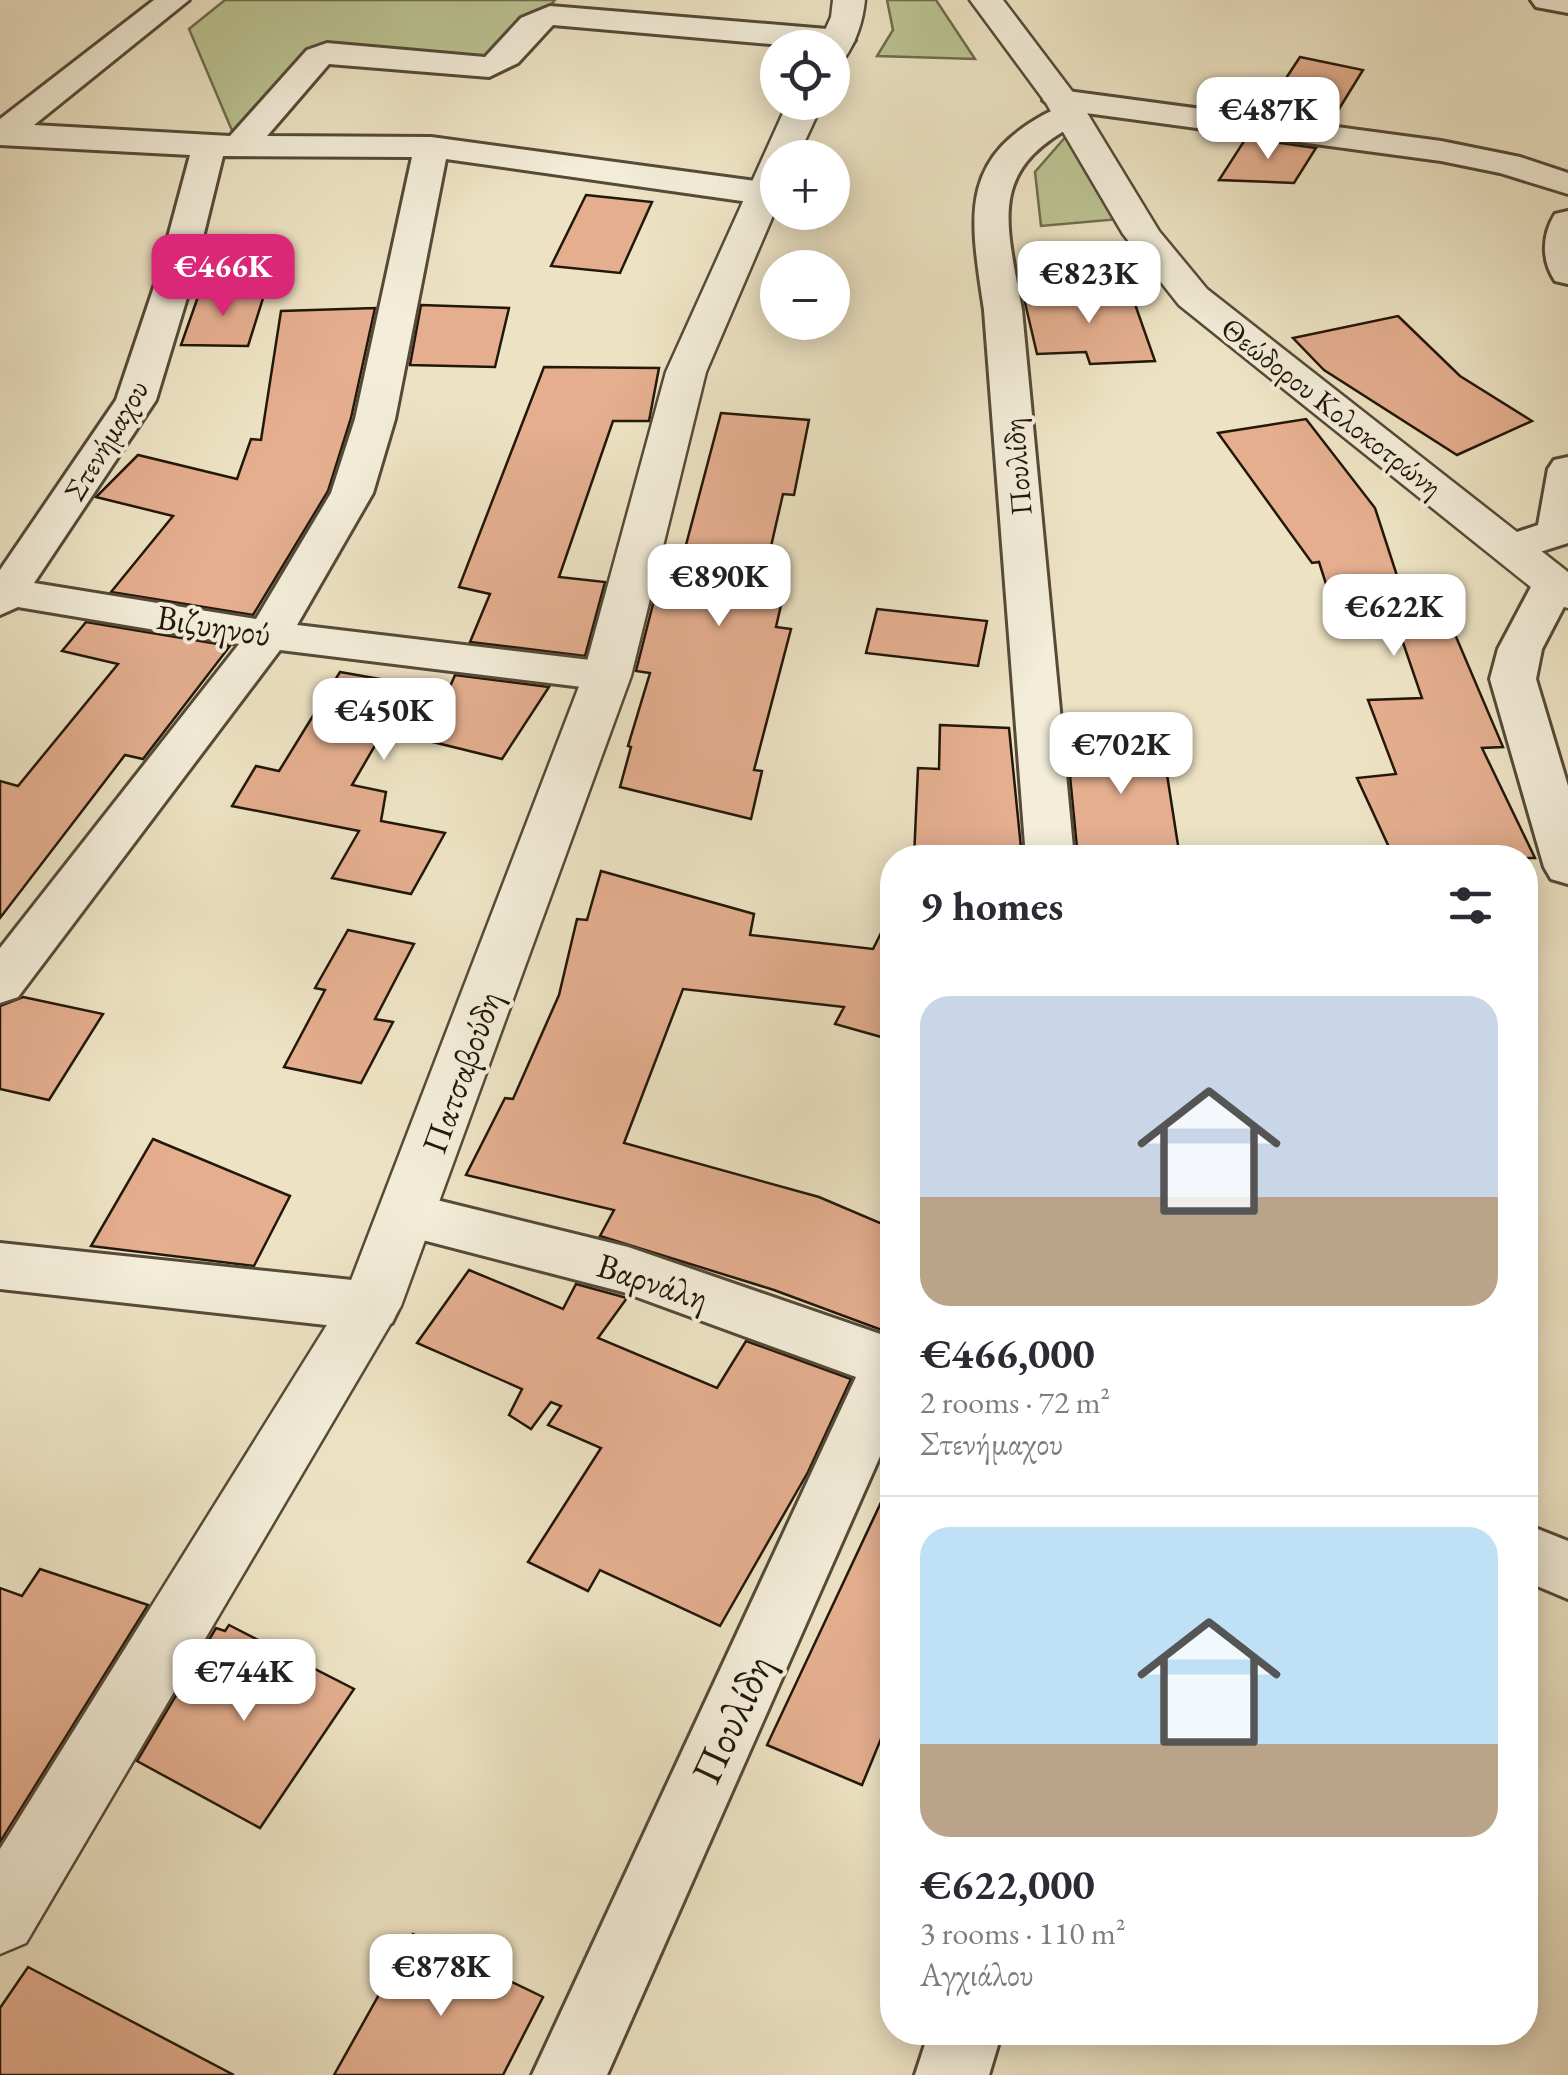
<!DOCTYPE html>
<meta charset="utf-8">
<style>
:root{--surface:#fff;--page:#f2f2f3;--text:#2b2b33;--muted:#7c7c81;--line:#e1e1e2;--accent:#db2777}
body{margin:0;font-family:"EB Garamond",serif;background:var(--page);color:var(--text);height:100vh;display:flex;flex-direction:column;font-size:38px;white-space:nowrap}
*{box-sizing:border-box;margin:0}
p{font-size:32px;color:var(--muted)}
.icon{flex:none;width:55px;height:55px;fill:none;stroke:currentColor;stroke-width:2;stroke-linecap:round;stroke-linejoin:round}
.map{position:relative;flex:1;overflow:hidden}
.side{position:absolute;left:880px;top:845px;width:658px;height:1200px;display:flex;flex-direction:column;background:var(--surface);border-radius:40px;box-shadow:0 5px 25px #0003}
.side>*{flex:none}
.controls{position:absolute;left:760px;top:30px;display:grid;gap:20px}
.controls a{display:grid;place-items:center;width:90px;height:90px;border-radius:50%;background:var(--surface);box-shadow:0 5px 25px #0003;font-size:50px}
.price{position:absolute;translate:-50% -85px;padding:0 22px;border-radius:20px;background:#fff;color:#222;font-size:32px;line-height:65px;filter:drop-shadow(0 2px 5px #0008)}
.price::after{content:'';position:absolute;left:50%;top:60px;width:30px;height:22px;margin-left:-15px;background:inherit;clip-path:polygon(0 0,100% 0,50% 100%)}
.price.active{background:var(--accent);color:#fff}
ul{padding:0;list-style:none}
li{display:grid;align-content:center;gap:20px;height:530px;padding:0 40px}
li+li{border-top:2px solid var(--line)}
li span{display:grid;place-items:center;height:310px;border-radius:30px;color:#555}
li>.icon{margin-inline-start:auto}
span .icon{width:180px;height:180px;fill:#fffc;stroke-width:1}
li b{font-size:42px}
h2{display:flex;justify-content:space-between;align-items:center;height:120px;padding:0 40px;font-size:42px}
.map>svg:first-child{display:block}
</style>
<div class="map">
<svg width="1568" height="2075" viewBox="0 0 1568 2075">
<rect width="100%" height="100%" fill="#ede3c4"/>
<filter id="stains"><feTurbulence type="fractalNoise" baseFrequency=".002" numOctaves="4"/><feColorMatrix values="0 0 0 0 .2 0 0 0 0 .09 0 0 0 0 .02 0 0 0 .5 -.17"/></filter>
<radialGradient id="worn" r=".72"><stop offset=".6" stop-color="#630" stop-opacity="0"/><stop offset="1" stop-color="#630" stop-opacity=".3"/></radialGradient>
<g fill="#bbc392" stroke="#6e6d4e" stroke-width="2.5">
<polygon points="225,0 555,0 502,62 338,51 239,147 189,29"/>
<polygon points="887,0 936,0 975,59 877,56 893,30"/>
<polygon points="1068,134 1120,219 1041,226 1035,172"/>
</g>
<g fill="#e4ae8f" stroke="#221709" stroke-width="2.5">
<polygon points="1300,57 1363,70 1331,122 1263,113"/>
<polygon points="1246,138 1316,148 1294,183 1219,180"/>
<polygon points="586,195 652,202 620,273 551,266"/>
<polygon points="1130,290 1155,361 1090,364 1086,352 1037,354 1023,294"/>
<polygon points="200,291 265,292 248,346 181,345"/>
<polygon points="421,305 509,308 495,367 410,365"/>
<polygon points="375,308 351,418 328,491 253,615 111,592 173,516 96,497 138,455 237,479 251,439 261,440 281,311"/>
<polygon points="1398,316 1460,376 1532,421 1457,455 1324,370 1293,338"/>
<polygon points="544,367 659,368 649,421 613,421 559,577 605,582 585,656 470,642 490,594 459,587"/>
<polygon points="721,413 809,420 794,495 783,494 761,590 784,592 776,627 791,629 754,770 762,771 751,819 620,787 631,747 628,746 650,673 636,671 657,588 674,590"/>
<polygon points="1306,419 1375,508 1400,585 1434,585 1503,747 1482,748 1535,858 1394,858 1357,778 1396,774 1368,700 1422,698 1384,587 1327,587 1319,562 1312,563 1218,433"/>
<polygon points="877,609 987,621 978,666 866,653"/>
<polygon points="86,622 230,646 143,759 125,755 0,918 0,781 18,786 118,664 62,651"/>
<polygon points="340,672 448,691 455,675 549,687 502,759 384,730 352,785 386,792 381,821 445,833 411,894 332,878 359,831 232,806 256,766 279,771"/>
<polygon points="940,725 1009,728 1022,858 914,858 918,768 939,769"/>
<polygon points="1066,735 1161,736 1180,858 1078,858"/>
<polygon points="601,871 754,914 750,935 873,949 892,911 892,1040 835,1024 844,1007 683,989 624,1143 819,1197 892,1228 892,1323 887,1332 774,1290 600,1236 614,1210 466,1175 505,1098 513,1099 559,995 577,919 587,920"/>
<polygon points="348,930 414,944 375,1019 393,1022 361,1083 284,1067 325,990 315,988"/>
<polygon points="23,997 103,1014 49,1100 0,1089 0,1006"/>
<polygon points="153,1139 290,1196 254,1266 91,1246"/>
<polygon points="469,1270 563,1309 576,1284 627,1298 598,1338 717,1388 746,1341 851,1379 808,1472 720,1626 600,1570 588,1591 528,1562 601,1448 548,1425 561,1406 551,1402 531,1429 509,1415 522,1389 417,1343"/>
<polygon points="892,1479 892,1712 862,1785 767,1745"/>
<polygon points="40,1569 148,1605 0,1842 0,1588 22,1596"/>
<polygon points="229,1625 354,1689 260,1828 137,1761 216,1628 225,1631"/>
<polygon points="413,1934 543,1997 503,2075 334,2075"/>
<polygon points="28,1967 234,2075 0,2075 0,2008"/>
</g>
<g fill="none" stroke-linecap="round" stroke-linejoin="round">
<g stroke="#554a38" stroke-width="6">
<g id="minor">
<path d="M 154,0 L 189,0 L 34,125 L 230,136 L 307,50 L 327,43 L 485,57 L 521,18 L 550,6 L 839,30 L 850,33 L 855,40 L 850,47 L 839,50 L 553,25 L 518,63 L 489,77 L 329,64 L 267,136 L 431,137 L 763,182 L 778,189 L 775,200 L 763,204 L 446,159 L 395,419 L 373,493 L 297,625 L 607,662 L 623,666 L 630,676 L 623,686 L 607,690 L 280,650 L 18,997 L 0,1003 L 0,948 L 239,644 L 18,607 L 0,615 L 0,570 L 116,400 L 157,278 L 190,155 L 0,145 L 0,119 ZM 223,156 L 412,157 L 355,419 L 331,493 L 256,619 L 34,583 L 156,400 L 193,278 Z"/>
<polygon points="1531,0 1568,0 1568,13 1536,7"/>
<path d="M 1060,90 L 1441,141 L 1520,157 L 1568,173 L 1568,194 L 1500,173 L 1441,161 L 1086,113 L 1082,121 C 986,169 1006,219 1022,310 L 1074,858 L 1026,858 L 984,310 C 970,216 957,157 1055,109 L 1043,100 L 1048,93 Z"/>
<path d="M 1568,211 L 1568,284 L 1555,281 C 1541,260 1542,235 1555,214 Z"/>
<polygon points="1568,457 1568,543 1511,561 1496,557 1490,548 1496,539 1538,525 1548,469 1554,460"/>
<polygon points="1555,570 1568,573 1568,599 1542,649 1536,679 1568,786 1568,884 1551,879 1544,867 1490,679 1498,649 1533,583 1540,574"/>
<polygon points="408,1193 628,1247 892,1338 892,1429 607,2075 532,2075 856,1377 623,1292 388,1231 380,1215 388,1199"/>
<polygon points="0,1243 371,1282 392,1289 400,1306 392,1323 371,1330 0,1289"/>
<polygon points="1525,1524 1568,1541 1568,1599 1525,1581"/>
<polygon points="929,2032 1002,2032 989,2075 915,2075"/>
</g>
</g>
<g stroke="#554a38" stroke-width="5">
<g id="tertiary">
<path d="M 833,0 L 865,0 C 863,21 856,42 844,59 L 832,62 L 832,48 L 817,48 L 831,17 Z"/>
<polygon points="970,0 1003,0 1081,103 1159,231 1207,289 1568,572 1568,608 1552,604 1179,305 1123,234 1046,103"/>
<polygon points="788,102 823,102 797,158 778,158 778,204 706,372 631,676 401,1306 26,1943 0,1954 0,1849 345,1296 583,676 666,372"/>
</g>
</g>
<use href="#minor" fill="#f3edd9" fill-rule="evenodd"/>
<use href="#tertiary" fill="#f3edd9" fill-rule="evenodd"/>
</g>
<g text-anchor="middle" dominant-baseline="central" stroke-width="8" stroke-linejoin="round" paint-order="stroke">
<g font-size="30" fill="#221709" stroke="#f3edd9">
<text transform="translate(1332 407) rotate(38)">Θεώδορου Κολοκοτρώνη</text>
<text transform="translate(106 440) rotate(-59)">Στενήμαχου</text>
<text transform="translate(1017 467) rotate(-95)">Πουλίδη</text>
</g>
<g font-size="35" fill="#221709" stroke="#f3edd9">
<text transform="translate(214 625) rotate(9)">Βιζυηνού</text>
<text transform="translate(461 1072) rotate(-70)">Πατσαβούδη</text>
<text transform="translate(653 1281) rotate(18)">Βαρνάλη</text>
</g>
<g font-size="42" fill="#221709" stroke="#f3edd9">
<text transform="translate(732 1719) rotate(-65)">Πουλίδη</text>
</g>
</g>
<rect width="100%" height="100%" filter="url(#stains)"/>
<rect width="100%" height="100%" fill="url(#worn)"/>
</svg>
<div class="controls">
<a><svg class="icon" aria-label="locate" viewBox="0 0 24 24"><circle cx="12" cy="12" r="6"/><path d="M12 2v4M12 18v4M2 12h4M18 12h4"/></svg></a>
<a>+</a>
<a>−</a>
</div>
<b class="price" style="left:1268px;top:162px">€487K</b>
<b class="price active" style="left:223px;top:319px">€466K</b>
<b class="price" style="left:1089px;top:326px">€823K</b>
<b class="price" style="left:719px;top:629px">€890K</b>
<b class="price" style="left:1394px;top:659px">€622K</b>
<b class="price" style="left:384px;top:763px">€450K</b>
<b class="price" style="left:1121px;top:797px">€702K</b>
<b class="price" style="left:244px;top:1724px">€744K</b>
<b class="price" style="left:441px;top:2019px">€878K</b>
<section class="side">
<h2>9 homes<svg class="icon" aria-label="filters" viewBox="0 0 24 24"><path d="M4 7h16M4 17h16"/><circle cx="9" cy="7" r="2"/><circle cx="15" cy="17" r="2"/></svg></h2>
<ul>
<li><span style="background:linear-gradient(#c9d6e8 65%,#b9a48a 0)"><svg class="icon" aria-label="home" viewBox="0 0 24 24"><path d="M3 11l9-7 9 7M6 9v11h12V9"/></svg></span><div><b>€466,000</b><p>2 rooms · 72 m²</p><p>Στενήμαχου</p></div></li>
<li><span style="background:linear-gradient(#bfe0f5 70%,#b9a48a 0)"><svg class="icon" aria-label="home" viewBox="0 0 24 24"><path d="M3 11l9-7 9 7M6 9v11h12V9"/></svg></span><div><b>€622,000</b><p>3 rooms · 110 m²</p><p>Αγχιάλου</p></div></li>
</ul>
</section>
</div>
